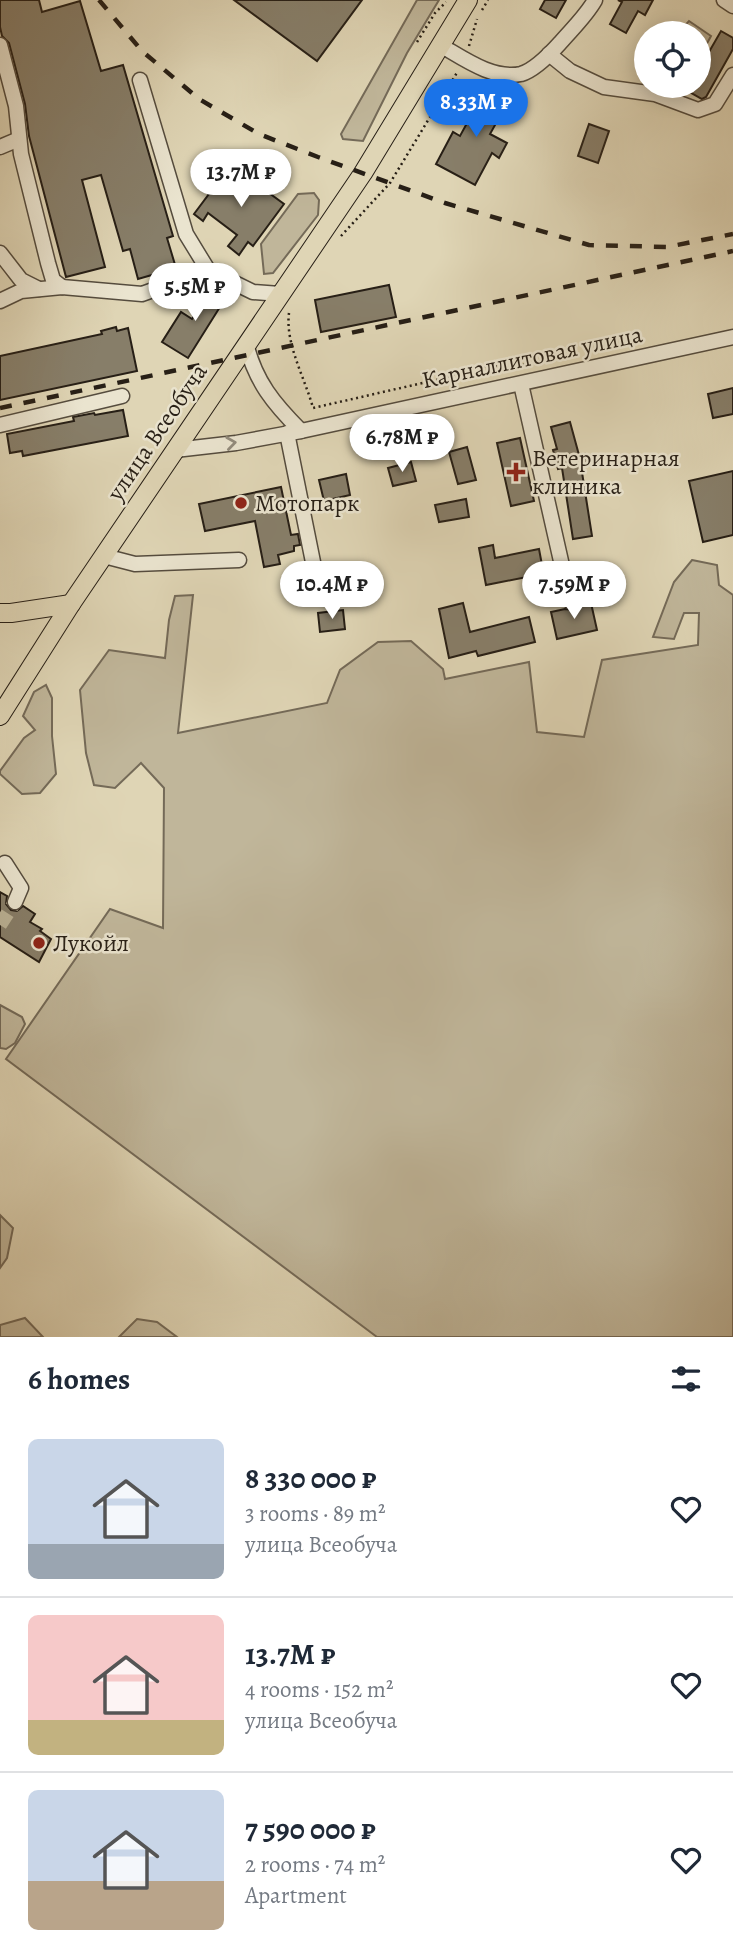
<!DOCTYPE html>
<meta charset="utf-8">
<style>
:root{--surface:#fff;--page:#f6f6f7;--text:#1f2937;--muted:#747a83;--line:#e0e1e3;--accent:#1a73e8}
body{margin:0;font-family:Alegreya,serif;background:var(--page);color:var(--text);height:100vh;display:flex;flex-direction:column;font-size:26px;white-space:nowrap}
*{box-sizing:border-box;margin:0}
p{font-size:23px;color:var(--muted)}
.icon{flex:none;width:38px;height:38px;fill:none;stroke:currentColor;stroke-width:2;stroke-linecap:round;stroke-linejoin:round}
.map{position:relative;height:1337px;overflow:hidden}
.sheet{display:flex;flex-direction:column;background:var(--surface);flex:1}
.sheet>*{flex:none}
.fabs{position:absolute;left:634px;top:21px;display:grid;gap:14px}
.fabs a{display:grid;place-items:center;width:77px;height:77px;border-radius:50%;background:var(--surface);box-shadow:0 4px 18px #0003;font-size:35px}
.price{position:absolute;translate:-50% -60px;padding:0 16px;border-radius:24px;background:#fff;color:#222;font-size:23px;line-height:46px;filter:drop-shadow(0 2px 4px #0008)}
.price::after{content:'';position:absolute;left:50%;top:42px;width:21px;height:16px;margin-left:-10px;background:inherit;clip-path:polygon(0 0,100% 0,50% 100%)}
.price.on{background:var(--accent);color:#fff}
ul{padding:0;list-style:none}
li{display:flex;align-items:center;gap:21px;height:175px;padding:0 28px}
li+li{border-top:2px solid var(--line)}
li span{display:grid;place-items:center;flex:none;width:196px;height:140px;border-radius:10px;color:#555}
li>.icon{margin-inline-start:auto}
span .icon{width:84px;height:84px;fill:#fffc;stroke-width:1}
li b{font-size:30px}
h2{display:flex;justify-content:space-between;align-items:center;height:84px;padding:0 28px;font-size:30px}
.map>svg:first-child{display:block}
</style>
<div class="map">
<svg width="733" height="1337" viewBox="0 0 733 1337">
<rect width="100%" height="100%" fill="#dfd5b5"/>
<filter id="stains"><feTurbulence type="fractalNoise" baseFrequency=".00286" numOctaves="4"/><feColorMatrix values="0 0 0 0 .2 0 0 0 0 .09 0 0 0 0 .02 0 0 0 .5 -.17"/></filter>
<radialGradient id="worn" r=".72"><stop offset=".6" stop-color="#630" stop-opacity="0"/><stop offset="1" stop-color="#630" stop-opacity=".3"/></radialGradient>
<g fill="#c0b69a" stroke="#746a58" stroke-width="2">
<polygon points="417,0 439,0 407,53 363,141 343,139 341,134"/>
<polygon points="689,21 711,36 698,60 698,33 678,33"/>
<polygon points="314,193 319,200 318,215 273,273 264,274 261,244 298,194"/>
<polygon points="692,560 717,565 719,585 733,595 733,1337 377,1337 6,1059 110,909 163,928 164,788 141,763 115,788 94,785 86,753 80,690 109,650 165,658 169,620 175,596 193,595 178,733 327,703 340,670 378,642 411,641 443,669 445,679 529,662 537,732 584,737 602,660 698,645 699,613 684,613 674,639 653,637 674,582"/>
<polygon points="46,685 52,698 52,736 56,774 40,793 22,794 0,774 0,771 24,738 35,730 23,716 34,692"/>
<polygon points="0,1005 22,1017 25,1024 15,1043 6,1049 0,1048"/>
<polygon points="0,1215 13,1228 7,1258 0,1268"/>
<polygon points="25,1318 43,1337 0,1337 0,1325"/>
<polygon points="137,1319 157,1322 177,1337 119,1337"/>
</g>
<g fill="#877e69" stroke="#271f16" stroke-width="2">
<polygon points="0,0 39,0 42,12 80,1 101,71 123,65 173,236 167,238 176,268 138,279 130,249 123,251 101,175 82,180 105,267 66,277 29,136 25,104 9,43 2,36 0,27"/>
<polygon points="234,0 362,0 317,61"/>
<polygon points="545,0 566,0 556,18 540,9"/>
<polygon points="618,0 653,0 645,15 638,11 626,33 610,24 622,2"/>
<polygon points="721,31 733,38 733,49 706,97 702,99 679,86 698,86 698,71"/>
<polygon points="488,85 510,98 490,134 507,143 499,158 492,153 475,185 436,164 453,132 460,136"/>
<polygon points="589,124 609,131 598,163 578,156"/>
<polygon points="239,171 284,204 253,246 248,242 239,255 228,246 237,235 208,213 203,221 194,214 221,178 229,184"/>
<polygon points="215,284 230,291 188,358 162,342 181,312 192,319"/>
<polygon points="389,285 396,317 321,332 315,300"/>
<polygon points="116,327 117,331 128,328 137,371 0,400 0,356 102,334 101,331"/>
<polygon points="733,388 733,414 713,418 708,394"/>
<polygon points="123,410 128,436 23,456 22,451 10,453 7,434 74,421 73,417 94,413 95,415"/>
<polygon points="570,422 579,455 585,454 588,464 581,466 592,536 573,539 562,468 558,469 553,450 557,449 551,427"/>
<polygon points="520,438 534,501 511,506 497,443"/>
<polygon points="467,447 476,480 458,484 449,452"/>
<polygon points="411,462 416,481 393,486 388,468"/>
<polygon points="733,471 733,535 703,542 689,481"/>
<polygon points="346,474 350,495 324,501 319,480"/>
<polygon points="281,487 291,535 298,534 300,545 294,546 294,551 278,555 280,564 264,567 255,521 205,531 199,504"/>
<polygon points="466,499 469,517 439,522 435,505"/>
<polygon points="493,545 495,558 539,549 542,565 535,566 537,575 486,585 479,548"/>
<polygon points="463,603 470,632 529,617 535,642 478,656 476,651 449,658 439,609"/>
<polygon points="591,603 597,630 557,639 551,612 565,609 573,610 578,606"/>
<polygon points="343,610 345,629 320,632 318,613"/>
<polygon points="0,892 7,896 6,904 11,910 17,911 23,906 35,914 30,922 42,929 40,931 51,939 39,962 0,937"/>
</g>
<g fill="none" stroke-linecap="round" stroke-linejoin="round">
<polyline stroke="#bab195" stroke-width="14" stroke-dasharray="14 7" stroke-linecap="butt" points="0,925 15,902"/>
<g stroke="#554c3e" stroke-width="17">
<g id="minor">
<polyline points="724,0 733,6"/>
<polyline points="0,45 16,106 21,154 48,263 53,280 62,287"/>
<path d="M 440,45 C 463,58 492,80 521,74 C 535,70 551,53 560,43 C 572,29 586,16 595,0"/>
<polyline points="549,54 570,71 604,87 655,94 698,110 715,104 733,75"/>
<polyline points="140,80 186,234 208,270"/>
<polyline points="0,147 19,139"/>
<polyline points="0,253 21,280 39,289"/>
<polyline points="0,301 21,291 62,287 142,294 208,270 253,292 280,294"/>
<path d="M 246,344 C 256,382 273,403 301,431"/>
<polyline points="521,384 570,601"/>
<polyline points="0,425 122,396"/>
<polyline points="287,433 314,567"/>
<polyline points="175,450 236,443 301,431 733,337"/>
<polyline points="104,556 135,564 239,560"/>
<polyline points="5,863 21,888 15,902"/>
</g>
</g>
<g stroke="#271f16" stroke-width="20">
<g id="major">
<polyline points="0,613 11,613 71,604"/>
<polyline points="0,716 71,604 363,173 468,0"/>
</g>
</g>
<g stroke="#271f16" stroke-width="2.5" stroke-dasharray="2 3.5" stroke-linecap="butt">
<polyline points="482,10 488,0"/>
<polyline points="417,42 435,13 446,2"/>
<polyline points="469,46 477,19"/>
<polyline points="341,236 390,183 458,71"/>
<path d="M 289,313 C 285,344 305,378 313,408 L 440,379 L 481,366 L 519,366 L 550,359"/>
</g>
<use href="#minor" stroke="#eae4cf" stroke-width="14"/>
<use href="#major" stroke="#dfd5b5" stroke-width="18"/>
<g stroke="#271f16" stroke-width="4.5" stroke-dasharray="12 12" stroke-linecap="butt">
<polyline points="99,0 142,51 199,99 259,134 318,157 445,203 589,245 667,247 733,234"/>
<polyline points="0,408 733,251"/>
</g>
</g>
<defs><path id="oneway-chevron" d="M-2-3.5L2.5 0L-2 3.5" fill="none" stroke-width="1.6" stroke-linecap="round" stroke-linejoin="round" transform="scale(1.75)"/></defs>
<use stroke="#928b7c" href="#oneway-chevron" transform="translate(231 443) rotate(-8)"/>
<g fill="#8f2418" stroke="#eae4cf" stroke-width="2.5">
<path d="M512.5 461.5h7v7h7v7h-7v7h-7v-7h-7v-7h7z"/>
<circle cx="241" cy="503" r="7"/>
<circle cx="39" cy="943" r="7"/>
</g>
<g text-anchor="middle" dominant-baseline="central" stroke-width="5" stroke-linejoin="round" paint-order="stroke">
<g font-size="24" fill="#271f16" stroke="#eae4cf">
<text transform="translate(532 357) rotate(-12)">Карналлитовая улица</text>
<text transform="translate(157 432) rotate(-56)">улица Всеобуча</text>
</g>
<g font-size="24" fill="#271f16" stroke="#eae4cf" text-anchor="start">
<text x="532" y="458">Ветеринарная<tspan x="532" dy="28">клиника</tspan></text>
<text x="255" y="503">Мотопарк</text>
<text x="53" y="943">Лукойл</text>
</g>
</g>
<rect width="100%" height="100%" filter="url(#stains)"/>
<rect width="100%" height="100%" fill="url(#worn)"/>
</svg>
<div class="fabs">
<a><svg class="icon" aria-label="locate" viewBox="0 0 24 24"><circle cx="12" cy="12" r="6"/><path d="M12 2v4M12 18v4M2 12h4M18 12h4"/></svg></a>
</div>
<b class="price on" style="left:476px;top:139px">8.33M ₽</b>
<b class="price" style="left:241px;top:209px">13.7M ₽</b>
<b class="price" style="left:195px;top:323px">5.5M ₽</b>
<b class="price" style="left:402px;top:474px">6.78M ₽</b>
<b class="price" style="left:332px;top:621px">10.4M ₽</b>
<b class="price" style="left:574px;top:621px">7.59M ₽</b>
</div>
<section class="sheet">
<h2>6 homes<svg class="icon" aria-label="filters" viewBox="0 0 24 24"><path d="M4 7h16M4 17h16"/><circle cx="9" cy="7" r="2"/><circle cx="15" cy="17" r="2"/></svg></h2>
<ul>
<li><span style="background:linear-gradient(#c9d6e8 75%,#9aa5b1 0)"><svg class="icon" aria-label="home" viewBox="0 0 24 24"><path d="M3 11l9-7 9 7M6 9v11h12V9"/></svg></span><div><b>8 330 000 ₽</b><p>3 rooms · 89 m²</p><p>улица Всеобуча</p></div><svg class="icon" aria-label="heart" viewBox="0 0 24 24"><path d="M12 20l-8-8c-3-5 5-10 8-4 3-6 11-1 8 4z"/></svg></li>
<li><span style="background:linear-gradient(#f6c9c9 75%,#c2b280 0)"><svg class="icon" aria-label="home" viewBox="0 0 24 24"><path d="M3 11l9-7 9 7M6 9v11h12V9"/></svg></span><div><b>13.7M ₽</b><p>4 rooms · 152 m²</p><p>улица Всеобуча</p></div><svg class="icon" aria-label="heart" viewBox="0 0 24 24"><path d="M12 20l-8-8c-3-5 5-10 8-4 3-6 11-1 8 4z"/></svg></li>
<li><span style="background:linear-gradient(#c9d6e8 65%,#b9a48a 0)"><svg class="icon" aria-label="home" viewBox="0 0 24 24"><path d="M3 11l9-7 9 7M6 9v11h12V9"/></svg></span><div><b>7 590 000 ₽</b><p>2 rooms · 74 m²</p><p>Apartment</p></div><svg class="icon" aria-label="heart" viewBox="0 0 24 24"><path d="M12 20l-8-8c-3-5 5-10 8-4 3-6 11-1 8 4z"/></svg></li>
</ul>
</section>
